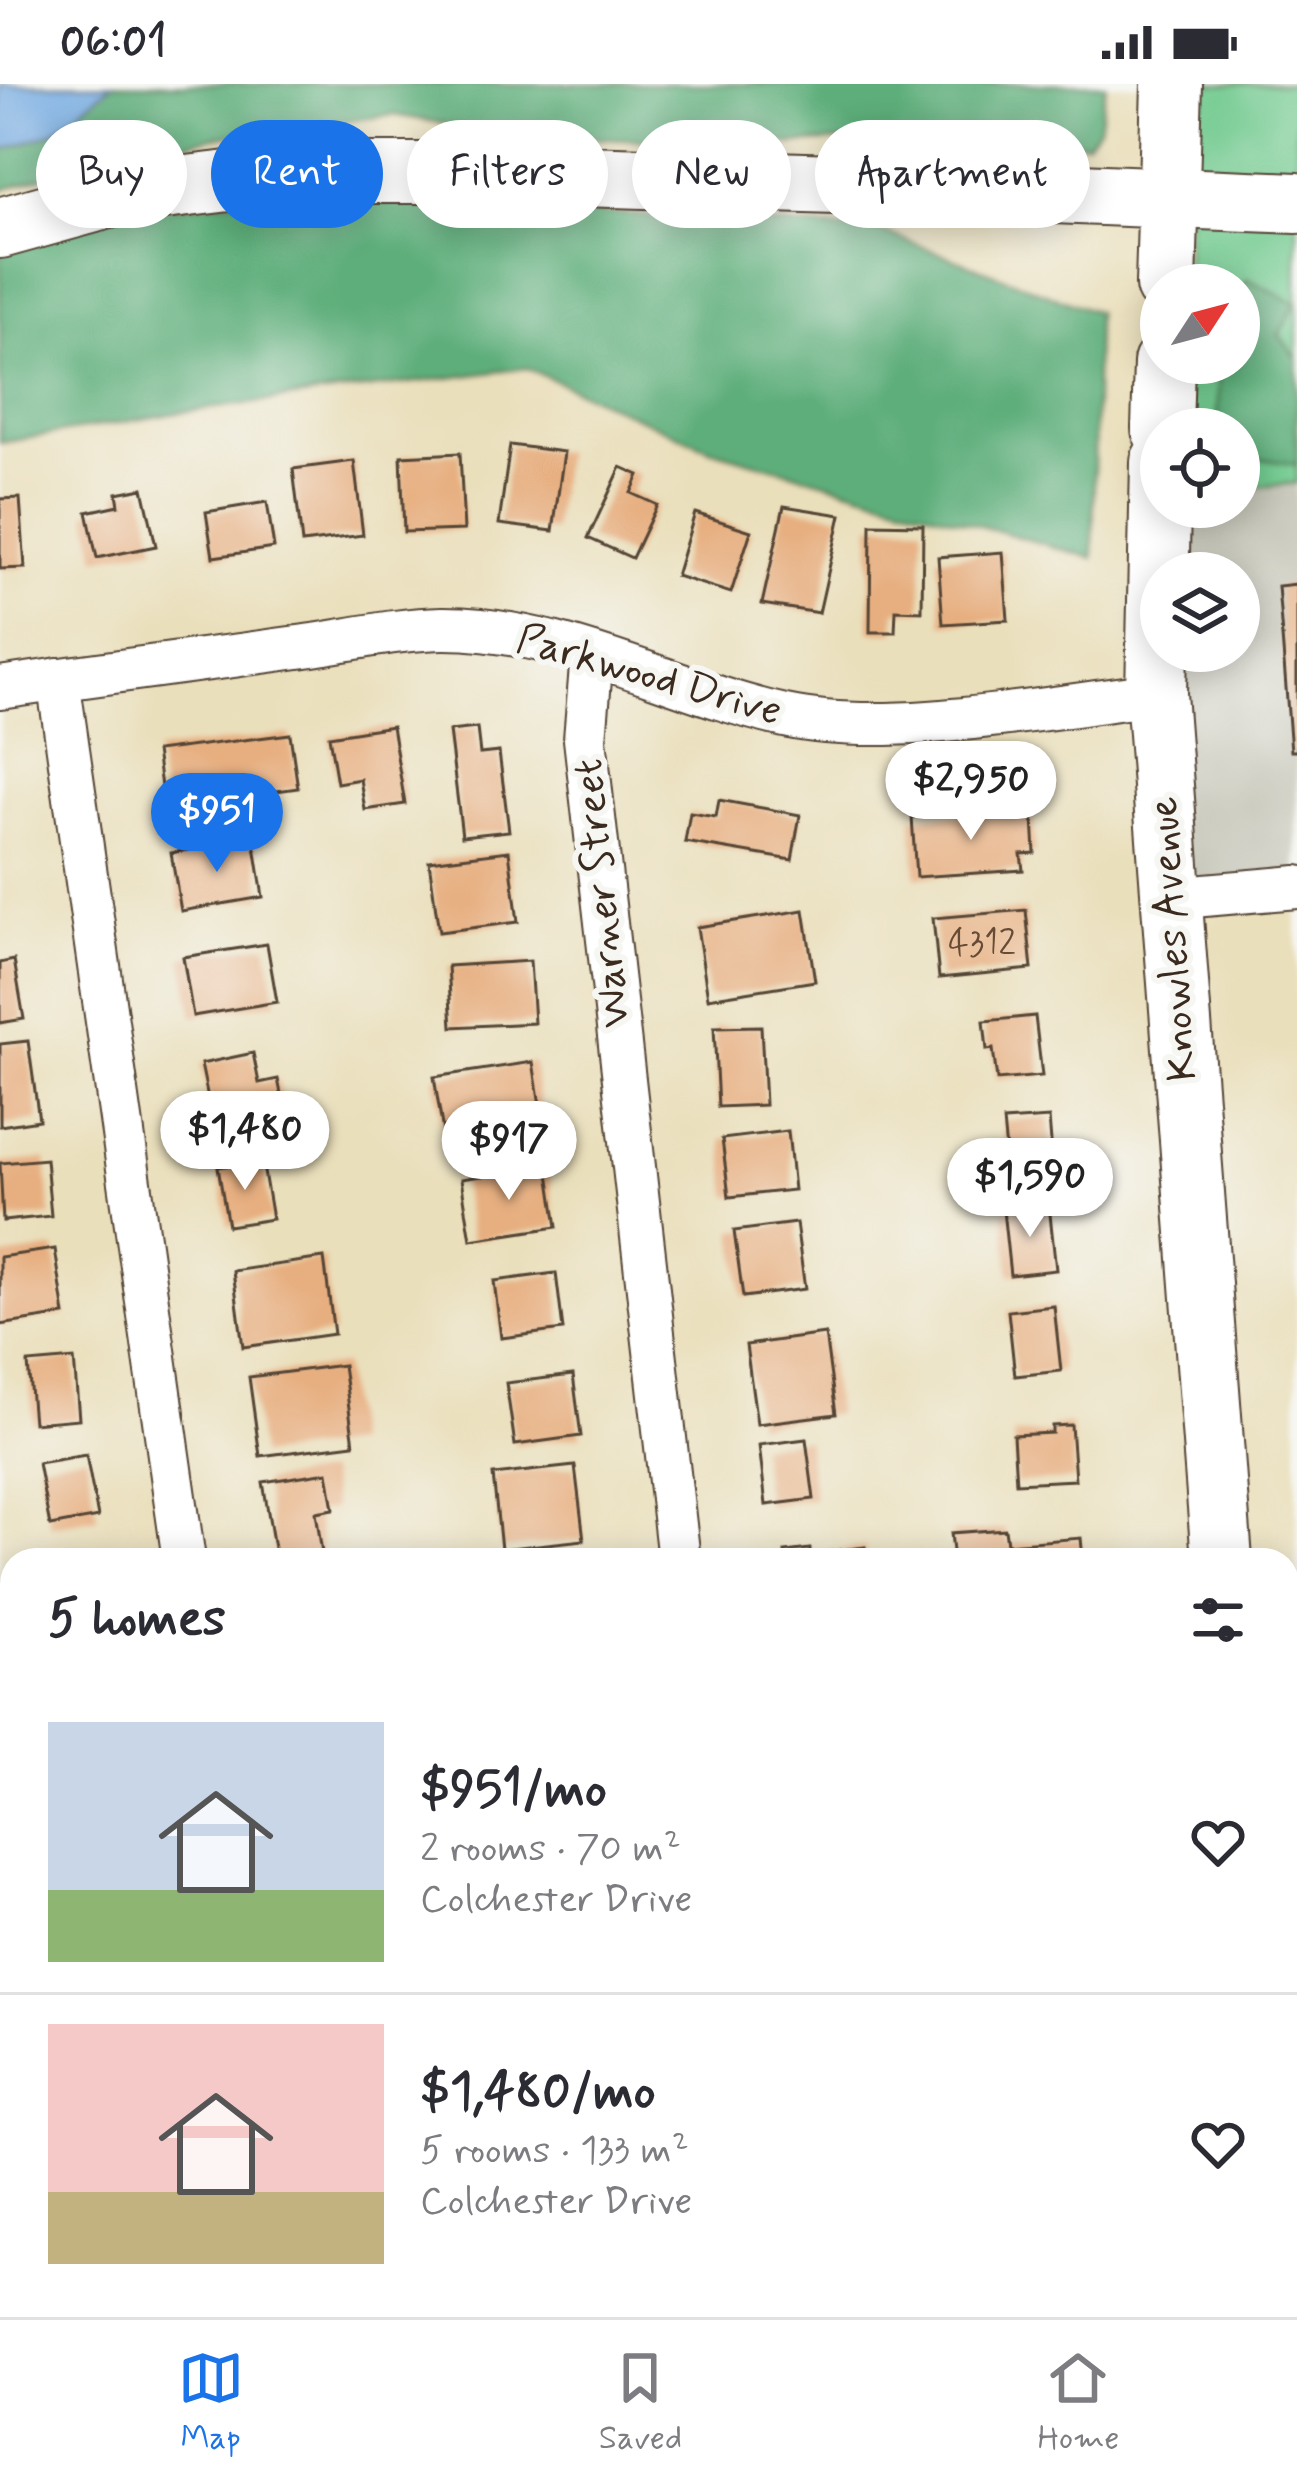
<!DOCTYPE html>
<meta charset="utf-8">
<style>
:root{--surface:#fff;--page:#f7f7f7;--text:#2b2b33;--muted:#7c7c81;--line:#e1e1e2;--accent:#1a73e8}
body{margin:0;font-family:Mynerve,sans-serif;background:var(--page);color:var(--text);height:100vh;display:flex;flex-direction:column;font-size:45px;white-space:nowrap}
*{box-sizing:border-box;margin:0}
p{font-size:39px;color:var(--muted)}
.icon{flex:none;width:66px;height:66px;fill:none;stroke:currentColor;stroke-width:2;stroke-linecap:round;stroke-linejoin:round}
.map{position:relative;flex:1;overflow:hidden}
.details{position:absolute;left:0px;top:1464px;width:1299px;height:771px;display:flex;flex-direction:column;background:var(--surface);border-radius:36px 36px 0 0;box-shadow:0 6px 30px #0003}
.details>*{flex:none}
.top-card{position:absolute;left:36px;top:36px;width:1227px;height:108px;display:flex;gap:24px}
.needle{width:78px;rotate:54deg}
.buttons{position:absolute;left:1140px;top:180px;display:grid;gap:24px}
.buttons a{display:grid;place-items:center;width:120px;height:120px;border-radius:50%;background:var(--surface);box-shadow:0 6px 30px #0003;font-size:60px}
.price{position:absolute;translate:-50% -102px;padding:0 27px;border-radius:42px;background:#fff;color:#222;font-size:39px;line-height:78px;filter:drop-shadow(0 3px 6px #0008)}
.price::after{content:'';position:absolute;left:50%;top:72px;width:36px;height:27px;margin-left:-18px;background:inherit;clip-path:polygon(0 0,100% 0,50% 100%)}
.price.active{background:var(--accent);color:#fff}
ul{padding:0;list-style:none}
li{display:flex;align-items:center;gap:36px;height:300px;padding:0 48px}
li+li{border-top:3px solid var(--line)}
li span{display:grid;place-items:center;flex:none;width:336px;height:240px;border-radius:0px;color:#555}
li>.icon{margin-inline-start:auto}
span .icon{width:144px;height:144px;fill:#fffc;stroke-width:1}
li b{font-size:51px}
h2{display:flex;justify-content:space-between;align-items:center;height:144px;padding:0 48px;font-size:51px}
.tag{padding:0 42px;border-radius:54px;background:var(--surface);box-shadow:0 6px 30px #0003;font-size:42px;line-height:108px}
.tag.active{background:var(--accent);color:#fff}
.status{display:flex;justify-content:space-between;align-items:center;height:84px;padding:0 60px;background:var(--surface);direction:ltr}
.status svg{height:33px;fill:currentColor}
.tabs{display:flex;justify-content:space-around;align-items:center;height:168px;border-top:3px solid var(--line);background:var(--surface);font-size:33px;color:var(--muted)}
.tabs a{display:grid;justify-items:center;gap:6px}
.tabs .active{color:var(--accent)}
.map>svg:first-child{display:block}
</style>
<div class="status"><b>06:01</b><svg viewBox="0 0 49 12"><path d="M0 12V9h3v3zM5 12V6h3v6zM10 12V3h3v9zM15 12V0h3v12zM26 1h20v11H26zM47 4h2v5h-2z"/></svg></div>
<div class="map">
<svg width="1297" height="2233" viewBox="0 0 1297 2233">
<rect width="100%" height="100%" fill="#f6f6f2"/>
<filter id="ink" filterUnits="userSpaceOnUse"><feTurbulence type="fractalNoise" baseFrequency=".00833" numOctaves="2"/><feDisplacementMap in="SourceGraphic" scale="24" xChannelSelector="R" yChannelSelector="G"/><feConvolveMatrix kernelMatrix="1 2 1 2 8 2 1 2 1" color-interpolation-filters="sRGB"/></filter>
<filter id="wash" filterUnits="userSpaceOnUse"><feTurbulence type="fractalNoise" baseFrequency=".004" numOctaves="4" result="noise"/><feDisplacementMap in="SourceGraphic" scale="48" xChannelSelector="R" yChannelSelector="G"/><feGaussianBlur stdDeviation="2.7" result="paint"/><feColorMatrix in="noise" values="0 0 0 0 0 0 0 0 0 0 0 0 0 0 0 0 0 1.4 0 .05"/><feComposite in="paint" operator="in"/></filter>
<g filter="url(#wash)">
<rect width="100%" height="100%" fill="#eadfbb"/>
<path fill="#c5c5b8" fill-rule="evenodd" d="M 1297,368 L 1297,803 L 1170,814 L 1156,610 L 1161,378 L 1161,423 L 1239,423 L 1239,372 ZM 1161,489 L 1239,489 L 1239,567 L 1161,567 Z"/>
<polygon fill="#72ca90" stroke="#567a57" stroke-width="3" points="1196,0 1297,0 1297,399 1239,404 1239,345 1174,345 1179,279 1239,279 1239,201 1184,201"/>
<g fill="#5dae7a" stroke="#4c6c4c" stroke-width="3">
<polygon points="113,0 1106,0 1099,43 1087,58 869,56 770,61 506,50 394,31 214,53 42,93 0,107 0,67 52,49"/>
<polygon points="301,109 881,147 1096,228 1093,474 710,365 526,284 183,328 0,359 0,165 119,129"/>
<polygon points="1248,195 1296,219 1279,251 1297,274 1297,381 1239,371 1239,345 1217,345 1219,279 1239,279 1239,205"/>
</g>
<polygon fill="#74abe2" stroke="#586a80" stroke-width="3" points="0,0 113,0 52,49 0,67"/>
<g id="blocks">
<g fill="#e7af80">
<polygon points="510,361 564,368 553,447 499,440"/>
<polygon points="460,369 464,446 404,448 401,372"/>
<polygon points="354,377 363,451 302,459 293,385"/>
<polygon points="621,383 639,391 631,409 657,421 632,474 588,454"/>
<polygon points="143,404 156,462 97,474 87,428 119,421 117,409"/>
<polygon points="20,414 25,484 0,485 0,415"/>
<polygon points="267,418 274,464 213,473 206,428"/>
<polygon points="784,422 841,431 819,529 762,520"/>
<polygon points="695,429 751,447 731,509 676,492"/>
<polygon points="871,440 923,441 922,527 896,526 895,548 870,548"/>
<polygon points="1003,468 1008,536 943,540 938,473"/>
<polygon points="1297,500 1297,667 1291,667 1278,502"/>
<polygon points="392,642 405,720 365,726 360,695 337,699 329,652"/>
<polygon points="477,644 480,670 499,668 509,747 462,752 449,647"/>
<polygon points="290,650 298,704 269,708 271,725 234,729 233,716 208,720 211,740 167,745 156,667"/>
<polygon points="719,716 800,731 792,776 685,758 690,729 716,733"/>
<polygon points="1019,727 1019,734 1033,733 1035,769 1021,770 1023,786 916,793 912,733"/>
<polygon points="254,755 263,813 181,827 171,769"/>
<polygon points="509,767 518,838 439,848 429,777"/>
<polygon points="804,826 815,897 708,914 697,843"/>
<polygon points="1026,826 1032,885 939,894 933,834"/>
<polygon points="267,860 277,918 193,932 183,873"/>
<polygon points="14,876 24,935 0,939 0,879"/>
<polygon points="530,877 534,939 452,943 448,882"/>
<polygon points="1035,932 1042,992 997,996 993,965 987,966 984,937"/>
<polygon points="761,942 765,1021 718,1023 714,943"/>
<polygon points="28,957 39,1036 0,1042 0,960"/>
<polygon points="253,969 259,999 278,995 288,1044 217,1058 201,980"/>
<polygon points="533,978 543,1039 444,1054 434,993"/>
<polygon points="1049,1034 1054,1094 1009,1098 1003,1037"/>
<polygon points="788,1047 794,1106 729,1113 722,1055"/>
<polygon points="46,1075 51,1132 3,1137 0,1079"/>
<polygon points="262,1076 272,1135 228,1142 218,1083"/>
<polygon points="548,1082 557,1143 471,1156 461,1095"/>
<polygon points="1049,1121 1056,1186 1010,1191 1003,1126"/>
<polygon points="796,1139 805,1205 743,1213 734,1147"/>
<polygon points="55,1165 65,1231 0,1241 0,1173"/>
<polygon points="324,1174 334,1250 243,1263 233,1187"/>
<polygon points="556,1189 563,1246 501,1254 494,1197"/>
<polygon points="1054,1222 1061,1287 1015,1292 1008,1227"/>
<polygon points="825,1250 836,1330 757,1340 746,1261"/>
<polygon points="74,1275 79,1335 33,1339 28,1279"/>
<polygon points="343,1281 354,1360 260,1372 249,1293"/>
<polygon points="573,1291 581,1352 515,1361 506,1299"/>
<polygon points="1071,1341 1075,1396 1016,1399 1013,1351 1052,1349 1052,1342"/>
<polygon points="806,1355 814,1415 766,1421 759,1361"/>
<polygon points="86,1371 98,1433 50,1442 38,1379"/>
<polygon points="575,1382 584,1456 501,1465 493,1391"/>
<polygon points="328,1388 334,1425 316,1428 322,1469 276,1476 263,1398"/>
<polygon points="1005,1445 1007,1460 1081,1454 1083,1476 954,1476 951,1449"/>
<polygon points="865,1463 867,1476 786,1476 785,1468 810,1465 810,1470"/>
<polygon points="12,1875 12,1949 0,1954 0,1881"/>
<polygon points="25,2223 58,2223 62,2233 5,2233"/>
<polygon points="159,2223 216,2223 217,2233 160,2233"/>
</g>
</g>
</g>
<g filter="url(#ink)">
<use href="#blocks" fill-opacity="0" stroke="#554536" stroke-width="3"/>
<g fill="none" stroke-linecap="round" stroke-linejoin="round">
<g stroke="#554536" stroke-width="26">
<g id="lane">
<polyline points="1287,1533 1297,1532"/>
<polyline points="1287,1593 1297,1592"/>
</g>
</g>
<g stroke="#554536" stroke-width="46">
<g id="street">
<polyline points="592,571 585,655 679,1476"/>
<polyline points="58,595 184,1476"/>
<path d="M 0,604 C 99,589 199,577 298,563 C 345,557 395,545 442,544 C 562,543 671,607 785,632 C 891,655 1047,623 1156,610"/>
<polyline points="1170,814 1297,803"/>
<polyline points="0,1788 12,1783"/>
<polyline points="295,2223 296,2233"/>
<polyline points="758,2223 759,2233"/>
</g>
</g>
<g stroke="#554536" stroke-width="64">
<g id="secondary">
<polyline points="0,144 123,110 293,89 484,89 837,100 1297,119"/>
<polyline points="1166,201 1172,0"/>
<polyline points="1162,345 1164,279"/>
<polyline points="1161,378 1156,610 1222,1476"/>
<polyline points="1285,2223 1286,2233"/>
</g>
</g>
<use href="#lane" stroke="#fff" stroke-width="21"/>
<use href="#street" stroke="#fff" stroke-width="42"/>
<use href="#secondary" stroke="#fff" stroke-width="60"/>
</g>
</g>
<g text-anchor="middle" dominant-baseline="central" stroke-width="12" stroke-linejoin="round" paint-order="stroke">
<g font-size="36" fill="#664b36">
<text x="982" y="860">4312</text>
</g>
<g font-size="42" fill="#3b2a1e" stroke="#f6f6f2">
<text transform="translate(649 592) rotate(16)">Parkwood Drive</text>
<text transform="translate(603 809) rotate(-96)">Warner Street</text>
<text transform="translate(1174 855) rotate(-94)">Knowles Avenue</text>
</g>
</g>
</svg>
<div class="buttons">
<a><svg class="needle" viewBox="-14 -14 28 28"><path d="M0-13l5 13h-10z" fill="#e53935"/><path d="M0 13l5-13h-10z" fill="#7c7c81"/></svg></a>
<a><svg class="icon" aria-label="locate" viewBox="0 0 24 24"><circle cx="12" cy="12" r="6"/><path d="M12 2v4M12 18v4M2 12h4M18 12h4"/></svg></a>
<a><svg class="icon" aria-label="layers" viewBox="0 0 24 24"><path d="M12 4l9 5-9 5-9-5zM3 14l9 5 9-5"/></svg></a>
</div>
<b class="price" style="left:971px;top:759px">$2,950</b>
<b class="price active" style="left:217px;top:791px">$951</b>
<b class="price" style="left:245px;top:1109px">$1,480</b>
<b class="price" style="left:509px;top:1119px">$917</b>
<b class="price" style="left:1030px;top:1156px">$1,590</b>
<div class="top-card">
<a class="tag">Buy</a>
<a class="tag active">Rent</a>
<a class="tag">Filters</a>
<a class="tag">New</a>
<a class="tag">Apartment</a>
</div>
<section class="details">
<h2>5 homes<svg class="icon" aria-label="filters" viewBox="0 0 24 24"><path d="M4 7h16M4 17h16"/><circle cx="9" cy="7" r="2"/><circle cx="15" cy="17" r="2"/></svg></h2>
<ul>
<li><span style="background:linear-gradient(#c9d6e8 70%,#8fb573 0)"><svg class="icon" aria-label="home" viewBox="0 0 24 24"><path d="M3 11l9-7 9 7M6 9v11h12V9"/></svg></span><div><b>$951/mo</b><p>2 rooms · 70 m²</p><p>Colchester Drive</p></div><svg class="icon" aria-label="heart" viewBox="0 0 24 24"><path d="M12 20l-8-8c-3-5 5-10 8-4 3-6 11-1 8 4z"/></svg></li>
<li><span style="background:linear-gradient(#f6c9c9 70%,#c2b280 0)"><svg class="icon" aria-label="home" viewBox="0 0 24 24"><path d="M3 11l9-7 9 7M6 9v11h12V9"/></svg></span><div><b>$1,480/mo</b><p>5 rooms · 133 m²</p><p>Colchester Drive</p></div><svg class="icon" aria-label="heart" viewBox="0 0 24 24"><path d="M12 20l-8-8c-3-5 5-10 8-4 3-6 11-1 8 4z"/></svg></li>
</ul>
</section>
</div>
<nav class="tabs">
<a class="active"><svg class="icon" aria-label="map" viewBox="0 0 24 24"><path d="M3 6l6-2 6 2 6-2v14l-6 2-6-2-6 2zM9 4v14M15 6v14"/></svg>Map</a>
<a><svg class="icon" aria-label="saved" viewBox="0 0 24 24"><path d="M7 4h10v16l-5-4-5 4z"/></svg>Saved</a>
<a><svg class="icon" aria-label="home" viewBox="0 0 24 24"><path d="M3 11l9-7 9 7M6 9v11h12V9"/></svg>Home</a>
</nav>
